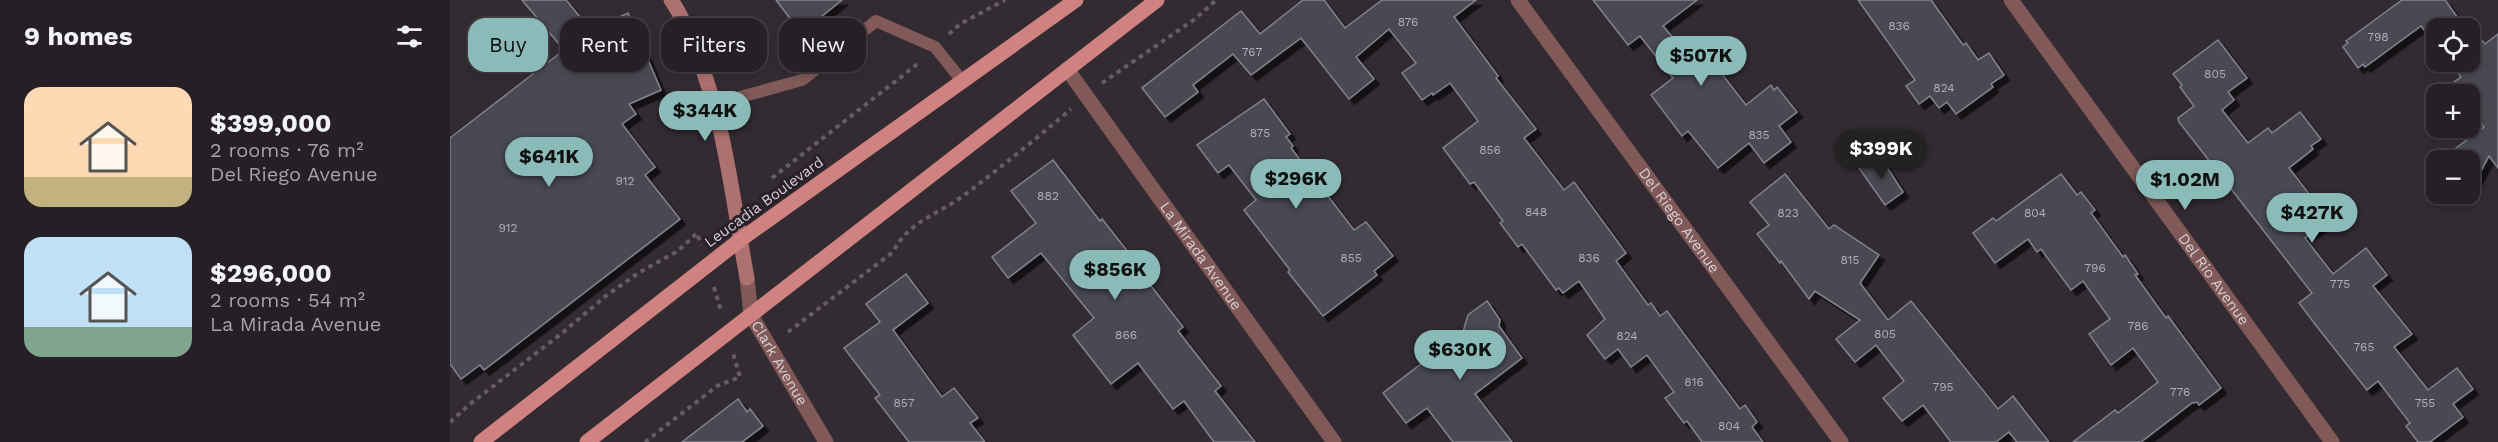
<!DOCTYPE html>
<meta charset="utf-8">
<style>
:root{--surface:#262026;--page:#2e282e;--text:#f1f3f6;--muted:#a4a3a7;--line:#423e43;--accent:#8bbbb9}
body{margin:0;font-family:"Work Sans",sans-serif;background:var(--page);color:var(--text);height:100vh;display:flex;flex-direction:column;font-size:22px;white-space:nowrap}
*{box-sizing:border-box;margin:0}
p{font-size:20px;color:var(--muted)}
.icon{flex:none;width:33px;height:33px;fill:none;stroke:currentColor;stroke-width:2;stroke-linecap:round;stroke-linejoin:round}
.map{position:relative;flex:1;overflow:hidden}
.details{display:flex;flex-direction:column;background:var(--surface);width:450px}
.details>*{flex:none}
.guide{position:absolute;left:18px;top:18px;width:570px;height:54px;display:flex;gap:12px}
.fabs{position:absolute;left:1976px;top:18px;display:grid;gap:12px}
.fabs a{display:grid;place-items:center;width:54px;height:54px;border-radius:12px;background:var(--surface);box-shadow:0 3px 9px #0003,0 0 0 2px var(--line);font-size:30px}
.price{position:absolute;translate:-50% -51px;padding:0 14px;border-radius:21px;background:var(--accent);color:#111;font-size:20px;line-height:39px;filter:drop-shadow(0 2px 3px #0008)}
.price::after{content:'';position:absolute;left:50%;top:36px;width:18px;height:14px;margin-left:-9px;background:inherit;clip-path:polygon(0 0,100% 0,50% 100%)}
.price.current{background:#222;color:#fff}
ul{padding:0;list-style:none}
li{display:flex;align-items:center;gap:18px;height:150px;padding:0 24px}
li span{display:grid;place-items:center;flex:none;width:168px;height:120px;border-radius:18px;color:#555}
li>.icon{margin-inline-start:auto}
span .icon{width:72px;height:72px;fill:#fffc;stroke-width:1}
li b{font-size:26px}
h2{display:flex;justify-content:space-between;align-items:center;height:72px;padding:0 24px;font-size:26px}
.chip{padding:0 21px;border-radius:18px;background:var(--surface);box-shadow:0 3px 9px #0003,0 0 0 2px var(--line);font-size:21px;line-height:54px}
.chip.current{background:var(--accent);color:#111}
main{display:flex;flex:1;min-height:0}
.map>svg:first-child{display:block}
</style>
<main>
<section class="details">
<h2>9 homes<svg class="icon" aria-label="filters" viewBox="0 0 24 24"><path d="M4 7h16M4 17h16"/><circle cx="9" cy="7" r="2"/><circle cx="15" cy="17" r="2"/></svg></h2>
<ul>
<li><span style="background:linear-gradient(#ffd9b3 75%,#c2b280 0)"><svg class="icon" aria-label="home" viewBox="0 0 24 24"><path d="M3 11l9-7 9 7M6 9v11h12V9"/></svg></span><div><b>$399,000</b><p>2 rooms · 76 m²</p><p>Del Riego Avenue</p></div></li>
<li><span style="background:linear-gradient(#bfe0f5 75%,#7fa58c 0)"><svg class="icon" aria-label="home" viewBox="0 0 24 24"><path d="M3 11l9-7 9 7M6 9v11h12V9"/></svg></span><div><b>$296,000</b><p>2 rooms · 54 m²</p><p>La Mirada Avenue</p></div></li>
</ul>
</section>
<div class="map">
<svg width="2048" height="442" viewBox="0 0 2048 442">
<defs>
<filter id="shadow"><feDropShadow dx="5.5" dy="5.5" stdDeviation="0" flood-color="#0009"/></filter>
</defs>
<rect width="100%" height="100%" fill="#332b32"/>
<g fill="#494852" stroke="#83828d" stroke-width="1.5" filter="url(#shadow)">
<polygon points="72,0 116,0 141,30 178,13 211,90 179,104 186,114 172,124 205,167 195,175 230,219 34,370 30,365 11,379 0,364 0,138 114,50"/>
<polygon points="326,0 392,0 351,33"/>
<polygon points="853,0 874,0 895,28 932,0 1026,0 1004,17 1048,76 1046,78 1086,129 1074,138 1114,190 1124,182 1176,253 1166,261 1198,305 1201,303 1210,316 1217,311 1290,409 1295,405 1307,422 1302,427 1313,442 1252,442 1237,421 1234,423 1215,398 1224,392 1197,355 1181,367 1168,349 1155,359 1137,335 1155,319 1129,281 1113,293 1109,288 1106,290 1072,244 1068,247 1050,223 1053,221 1024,182 1020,184 993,148 1028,121 1000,83 983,95 982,93 972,100 952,73 966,63 939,29 906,57 924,79 899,99 851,38 801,75 783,54 743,85 748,92 715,117 692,88 791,11 810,34"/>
<polygon points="1143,0 1247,0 1213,26 1242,60 1254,51 1296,105 1321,85 1324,90 1327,87 1347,112 1329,126 1341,142 1314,163 1299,143 1268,168 1238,131 1232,136 1201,95 1223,78 1190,36 1178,45"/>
<polygon points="1408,0 1481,0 1513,45 1516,43 1528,60 1539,53 1554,75 1541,84 1543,87 1506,114 1497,102 1489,108 1480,96 1469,104 1456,86 1465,80"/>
<polygon points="1952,0 1995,0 2010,21 2014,18 2035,44 2048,34 2048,168 2039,156 2019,194 2019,160 1990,160 2034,127 2019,107 2019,94 2009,94 2007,92 2009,91 2004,82 2011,77 1999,62 2019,62 2019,28 1986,28 1986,45 1971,26 1915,67 1913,64 1908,68 1893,47 1898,43 1896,41"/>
<polygon points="1768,40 1797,78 1778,92 1784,100 1772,110 1798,143 1818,128 1822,133 1850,112 1871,139 1861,146 1863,149 1839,168 1879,220 1855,238 1883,274 1916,248 1937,275 1923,286 1962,334 1944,347 1978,390 2007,368 2023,389 2003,404 2013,417 1980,442 1968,442 1956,426 1960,423 1928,381 1917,390 1868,328 1849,303 1862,293 1729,122 1728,118 1744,106 1730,87 1732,85 1723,74"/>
<polygon points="814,99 840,134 836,137 843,146 841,148 904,230 916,222 943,256 924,271 927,275 873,316 838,272 840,270 794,210 806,200 779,165 768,173 747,145"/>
<polygon points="1427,155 1429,159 1431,158 1453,192 1435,205 1409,168"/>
<polygon points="603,160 650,221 652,219 686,262 684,264 733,327 728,331 771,386 765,391 805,442 764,442 734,401 723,409 688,363 661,384 623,335 644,318 591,253 558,278 542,257 586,223 561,191"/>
<polygon points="1335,174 1379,229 1384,225 1429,255 1410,283 1438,320 1461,301 1548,409 1563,396 1599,442 1567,442 1559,432 1546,442 1501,442 1473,405 1452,421 1433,398 1454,381 1426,345 1405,362 1386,339 1410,320 1365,291 1359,299 1331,261 1330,263 1307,234 1319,225 1300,202"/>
<polygon points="1611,174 1627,195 1631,192 1645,210 1641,213 1673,257 1675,255 1688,274 1685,275 1716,318 1718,316 1771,388 1749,405 1747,402 1742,403 1691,442 1623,442 1665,410 1668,413 1708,382 1683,348 1661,365 1639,334 1660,319 1633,281 1621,290 1591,249 1587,252 1578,239 1545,263 1523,233 1543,218 1546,221"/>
<polygon points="456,274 478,303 443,330 492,397 504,388 528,418 520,423 535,442 459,442 425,398 430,395 394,348 430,322 416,304"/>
<polygon points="1037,301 1050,320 1049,326 1072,358 1025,394 1062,442 1003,442 977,408 956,423 933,393 1013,332 1018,315"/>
<polygon points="288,399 297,412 300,409 313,426 292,442 232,442"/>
</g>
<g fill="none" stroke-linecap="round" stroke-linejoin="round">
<g stroke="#645d63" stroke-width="4" stroke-dasharray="4.5 4.5" stroke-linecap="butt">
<polyline points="499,34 510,24 555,0"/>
<polyline points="652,83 745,19 766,0"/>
<polyline points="322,178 470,62"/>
<polyline points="264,287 271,311"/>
<path d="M 338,332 L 443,252 C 459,221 487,215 513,196 C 550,168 586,139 621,109"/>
<polyline points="0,422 20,404 111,334 157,295 190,272 228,251 247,233 251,245"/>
<polyline points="195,442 267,386 290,377 283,353"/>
</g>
<polyline stroke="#805958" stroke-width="12" points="264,107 290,97 352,80 426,21 485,47 513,82"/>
<g stroke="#805958" stroke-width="15">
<path id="s1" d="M 1068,0 L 1391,442"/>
<path id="s2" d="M 1561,0 L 1882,442"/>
<path id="s3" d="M 617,69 L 884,442"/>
<path id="s4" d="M 297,278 L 301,315 L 376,442"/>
</g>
<path stroke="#ad716f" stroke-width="15" d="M 221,0 C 232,15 238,32 245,49 C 275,121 283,202 297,278"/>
<g stroke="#d08280" stroke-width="15">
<polyline points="31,442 290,240 626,0"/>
<polyline points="137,442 707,0"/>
</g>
</g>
<g text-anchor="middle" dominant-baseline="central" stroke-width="6" stroke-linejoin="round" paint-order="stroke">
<g font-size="12" fill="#b3aeb4">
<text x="958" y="22">876</text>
<text x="1449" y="26">836</text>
<text x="1928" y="37">798</text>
<text x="802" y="52">767</text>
<text x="1765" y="74">805</text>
<text x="1494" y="88">824</text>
<text x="810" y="133">875</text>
<text x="1309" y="135">835</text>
<text x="1040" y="150">856</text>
<text x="175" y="181">912</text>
<text x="598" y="196">882</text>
<text x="1086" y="212">848</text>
<text x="1338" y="213">823</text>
<text x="1585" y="213">804</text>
<text x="58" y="228">912</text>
<text x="901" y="258">855</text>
<text x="1139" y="258">836</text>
<text x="1400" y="260">815</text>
<text x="1645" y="268">796</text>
<text x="1890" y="284">775</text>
<text x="1688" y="326">786</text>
<text x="1435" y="334">805</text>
<text x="676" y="335">866</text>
<text x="1177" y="336">824</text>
<text x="1914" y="347">765</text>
<text x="1244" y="382">816</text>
<text x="1493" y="387">795</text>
<text x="1730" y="392">776</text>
<text x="454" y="403">857</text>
<text x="1975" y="403">755</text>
<text x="1279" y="426">804</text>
</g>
<g font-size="15" fill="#d6d0d5" stroke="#292128">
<text transform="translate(314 202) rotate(-36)">Leucadia Boulevard</text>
<text stroke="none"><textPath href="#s1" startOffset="273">Del Riego Avenue</textPath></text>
<text stroke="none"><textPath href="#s3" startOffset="230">La Mirada Avenue</textPath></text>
<text stroke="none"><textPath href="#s2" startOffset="345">Del Rio Avenue</textPath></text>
<text stroke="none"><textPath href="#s4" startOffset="93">Clark Avenue</textPath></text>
</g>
</g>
</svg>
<div class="fabs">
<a><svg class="icon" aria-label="locate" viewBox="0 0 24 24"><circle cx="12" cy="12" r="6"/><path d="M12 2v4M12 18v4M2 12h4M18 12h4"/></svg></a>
<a>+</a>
<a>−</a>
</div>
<b class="price" style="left:1251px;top:87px">$507K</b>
<b class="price" style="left:255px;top:142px">$344K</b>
<b class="price current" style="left:1431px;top:180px">$399K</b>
<b class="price" style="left:99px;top:188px">$641K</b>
<b class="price" style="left:846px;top:210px">$296K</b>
<b class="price" style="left:1735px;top:211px">$1.02M</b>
<b class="price" style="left:1862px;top:244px">$427K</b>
<b class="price" style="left:665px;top:301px">$856K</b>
<b class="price" style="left:1010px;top:381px">$630K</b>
<div class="guide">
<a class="chip current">Buy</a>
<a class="chip">Rent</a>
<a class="chip">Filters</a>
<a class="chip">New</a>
</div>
</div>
</main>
